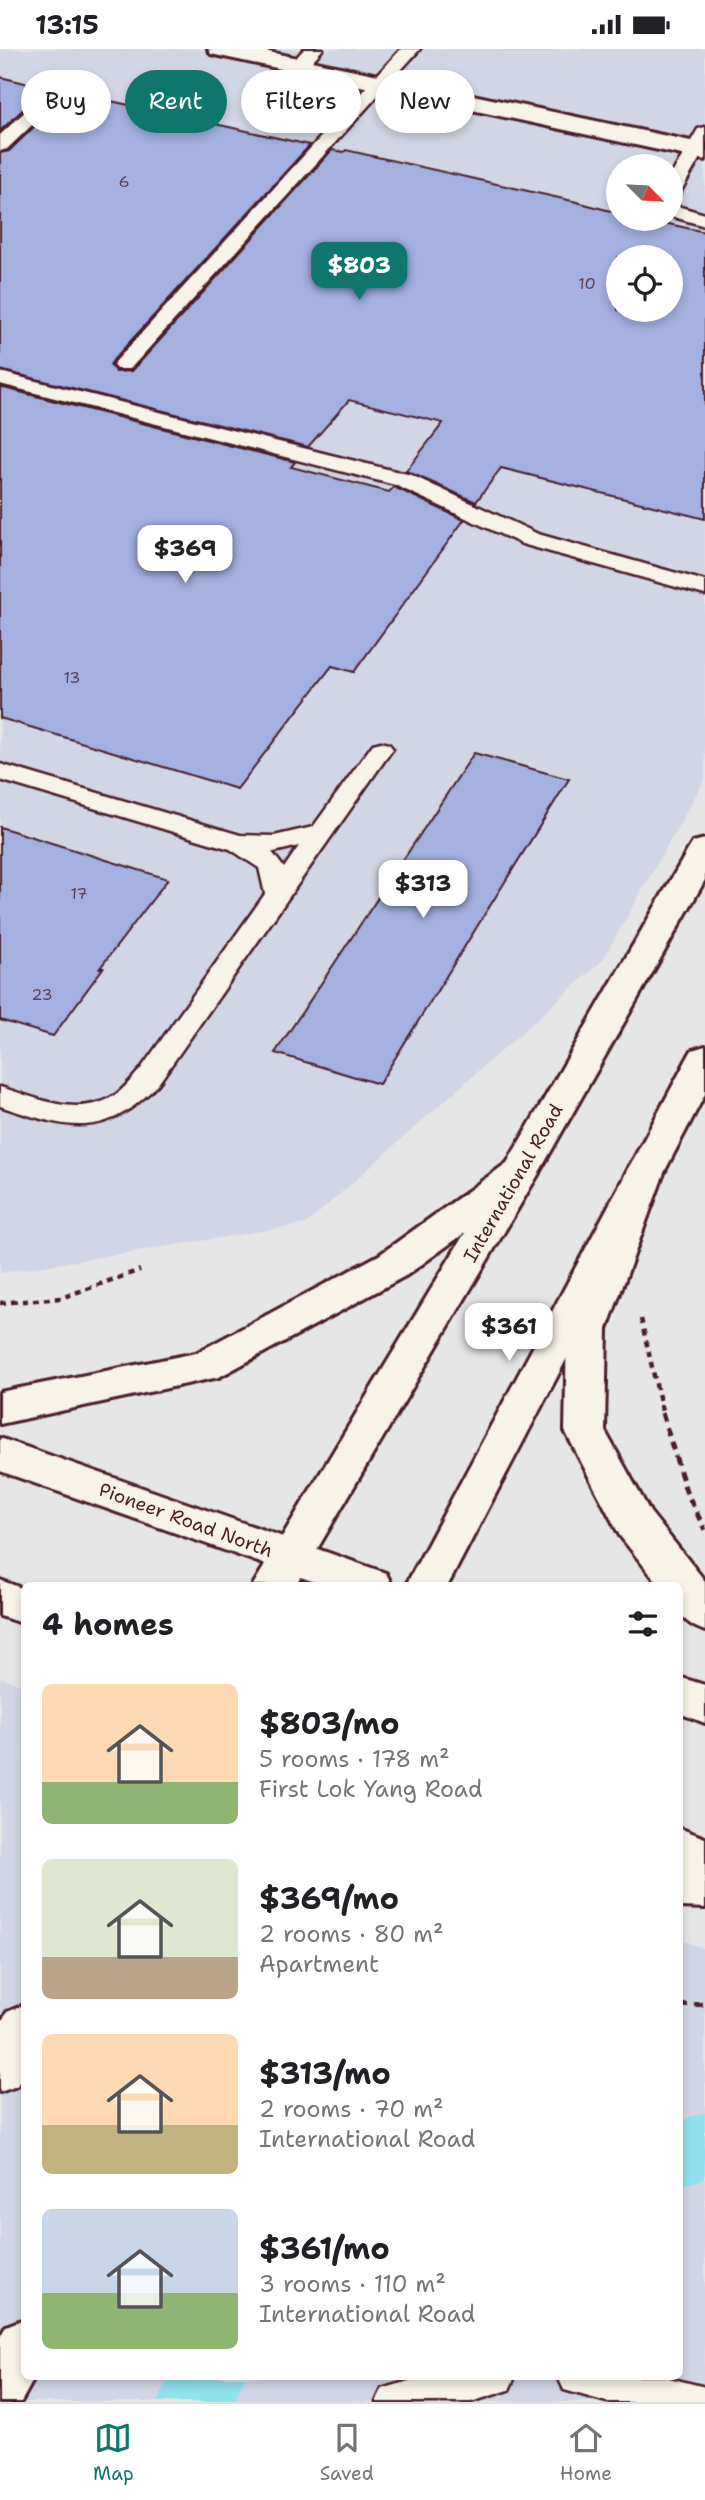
<!DOCTYPE html>
<meta charset="utf-8">
<style>
:root{--surface:#fff;--page:#f2f2f2;--text:#202124;--muted:#757577;--line:#e0e0e0;--accent:#0f766e}
body{margin:0;font-family:"Shantell Sans",sans-serif;background:var(--page);color:var(--text);height:100vh;display:flex;flex-direction:column;font-size:26px;white-space:nowrap}
*{box-sizing:border-box;margin:0}
p{font-size:23px;color:var(--muted)}
.icon{flex:none;width:38px;height:38px;fill:none;stroke:currentColor;stroke-width:2;stroke-linecap:round;stroke-linejoin:round}
.map{position:relative;flex:1;overflow:hidden}
.sheet{position:absolute;left:21px;top:1533px;width:662px;height:798px;display:flex;flex-direction:column;background:var(--surface);border-radius:10px;box-shadow:0 4px 10px #0003}
.sheet>*{flex:none}
.guide{position:absolute;left:21px;top:21px;width:663px;height:63px;display:flex;gap:14px}
.needle{width:46px;rotate:114deg}
.tools{position:absolute;left:606px;top:105px;display:grid;gap:14px}
.tools a{display:grid;place-items:center;width:77px;height:77px;border-radius:50%;background:var(--surface);box-shadow:0 4px 10px #0003;font-size:35px}
.price{position:absolute;translate:-50% -60px;padding:0 16px;border-radius:14px;background:#fff;color:#222;font-size:23px;line-height:46px;filter:drop-shadow(0 2px 4px #0008)}
.price::after{content:'';position:absolute;left:50%;top:42px;width:21px;height:16px;margin-left:-10px;background:inherit;clip-path:polygon(0 0,100% 0,50% 100%)}
.price.active{background:var(--accent);color:#fff}
ul{padding:0;list-style:none}
li{display:flex;align-items:center;gap:21px;height:175px;padding:0 21px}
li span{display:grid;place-items:center;flex:none;width:196px;height:140px;border-radius:10px;color:#555}
li>.icon{margin-inline-start:auto}
span .icon{width:84px;height:84px;fill:#fffc;stroke-width:1}
li b{font-size:30px}
h2{display:flex;justify-content:space-between;align-items:center;height:84px;padding:0 21px;font-size:30px}
.chip{padding:0 24px;border-radius:32px;background:var(--surface);box-shadow:0 4px 10px #0003;font-size:24px;line-height:63px}
.chip.active{background:var(--accent);color:#fff}
.status{display:flex;justify-content:space-between;align-items:center;height:49px;padding:0 35px;background:var(--surface);direction:ltr}
.status svg{height:19px;fill:currentColor}
.menu{display:flex;justify-content:space-around;align-items:center;height:98px;border-top:2px solid var(--line);background:var(--surface);font-size:19px;color:var(--muted)}
.menu a{display:grid;justify-items:center;gap:4px}
.menu .active{color:var(--accent)}
.map>svg:first-child{display:block}
</style>
<div class="status"><b>13:15</b><svg viewBox="0 0 49 12"><path d="M0 12V9h3v3zM5 12V6h3v6zM10 12V3h3v9zM15 12V0h3v12zM26 1h20v11H26zM47 4h2v5h-2z"/></svg></div>
<div class="map">
<svg width="705" height="2353" viewBox="0 0 705 2353">
<rect width="100%" height="100%" fill="#e6e6e6"/>
<filter id="ink" filterUnits="userSpaceOnUse"><feTurbulence type="fractalNoise" baseFrequency=".0143" numOctaves="2"/><feDisplacementMap in="SourceGraphic" scale="14" xChannelSelector="R" yChannelSelector="G"/><feConvolveMatrix kernelMatrix="1 2 1 2 8 2 1 2 1" color-interpolation-filters="sRGB"/></filter>
<g filter="url(#ink)">
<g fill="#d2d6e4" fill-rule="evenodd">
<path d="M 0,0 L 705,0 L 705,730 L 602,912 L 306,1175 L 0,1224 ZM 618,117 L 670,117 L 670,170 L 618,170 ZM 618,208 L 670,208 L 670,261 L 618,261 Z"/>
<polygon points="0,1628 24,1637 24,2328 679,2328 679,1890 705,1900 705,2353 0,2353"/>
</g>
<g fill="none" stroke-linecap="round" stroke-linejoin="round">
<g fill="#90e0ed" fill-rule="evenodd">
<polygon points="705,2063 705,2129 679,2138 679,2072"/>
<polygon points="169,2328 245,2328 234,2353 158,2353"/>
</g>
</g>
<g fill="#a3b0e0" stroke="#4a1f2b" stroke-width="2" fill-rule="evenodd">
<polygon points="0,28 46,39 0,82"/>
<path d="M 70,43 L 310,96 L 114,310 L 110,316 L 116,323 L 132,322 L 332,101 L 344,103 L 346,101 L 577,153 L 618,164 L 618,170 L 646,170 L 705,183 L 705,470 L 501,419 L 476,453 L 406,422 L 443,374 L 349,351 L 308,398 L 0,321 L 0,104 L 9,102 ZM 618,208 L 670,208 L 670,261 L 618,261 Z"/>
<polygon points="0,338 295,413 291,418 389,443 394,438 464,471 354,623 332,617 237,740 0,669"/>
<polygon points="474,704 569,730 379,1035 275,1004"/>
<polygon points="0,778 168,830 100,919 103,919 53,987 0,971"/>
</g>
<g fill="none" stroke-linecap="round" stroke-linejoin="round">
<g stroke="#4a1f2b" stroke-width="5">
<g id="lane">
<polygon points="304,0 323,0 304,21 292,21 289,17"/>
<polygon points="401,0 420,0 130,320 116,320 113,316 116,312"/>
<polygon points="68,27 77,32 74,36 7,100 0,102 0,86 62,28"/>
<polygon points="705,78 705,100 677,149 670,151 670,128 698,80"/>
<polygon points="670,155 705,165 705,177 670,167"/>
<polygon points="0,323 411,426 538,485 705,532 705,546 522,495 395,436 0,335"/>
<path d="M 381,693 L 389,695 L 393,700 L 389,705 L 158,1035 C 104,1092 69,1080 0,1057 L 0,1038 C 35,1048 76,1069 112,1048 C 123,1042 131,1030 140,1021 L 265,845 L 259,819 L 230,800 L 0,731 L 0,715 L 240,786 L 274,787 L 313,778 L 373,695 ZM 299,797 L 284,819 L 272,803 L 274,803 Z"/>
<polygon points="422,2328 515,2328 509,2341 471,2353 376,2353 382,2340"/>
<polygon points="558,2328 665,2328 705,2338 705,2353 607,2353 564,2341"/>
</g>
</g>
<g stroke="#4a1f2b" stroke-width="6">
<polygon id="street" points="208,0 255,0 705,95 705,111 220,7 211,5"/>
</g>
<g stroke="#4a1f2b" stroke-width="6">
<g id="secondary">
<polygon points="705,790 705,831 533,1134 296,1536 253,1536 507,1114 688,801 693,793"/>
<polygon points="705,997 705,1045 448,1536 406,1536 687,1010 692,1001"/>
<polygon points="24,1956 24,2023 17,2037 0,2043 0,1975 7,1963"/>
<polygon points="24,2270 24,2328 35,2328 21,2353 0,2353 0,2288 6,2277"/>
</g>
</g>
<g stroke="#4a1f2b" stroke-width="6">
<g id="primary">
<path d="M 646,1107 L 659,1111 L 665,1121 L 607,1280 L 605,1382 L 650,1463 L 705,1532 L 705,1582 C 678,1572 679,1563 679,1536 L 659,1536 L 620,1487 L 565,1382 L 567,1280 L 627,1121 L 633,1111 Z"/>
<polygon points="520,1110 533,1114 539,1124 533,1134 407,1226 219,1328 0,1375 0,1343 196,1304 379,1206 507,1114"/>
<polygon points="0,1389 386,1524 392,1536 323,1536 0,1422"/>
<polygon points="0,1531 24,1540 24,1575 0,1567"/>
<polygon points="679,1628 705,1636 705,1674 679,1664"/>
<polygon points="679,1779 705,1789 705,1859 679,1858"/>
</g>
</g>
<g stroke="#4a1f2b" stroke-width="4.5" stroke-dasharray="6 5" stroke-linecap="butt">
<polyline points="0,1254 61,1249 140,1221"/>
<polyline points="641,1270 663,1366"/>
</g>
<g stroke="#4a1f2b" stroke-width="5" stroke-dasharray="9 6" stroke-linecap="butt">
<polyline points="662,1364 686,1442 705,1481"/>
<polyline points="679,1957 705,1955"/>
</g>
<use href="#lane" fill="#f7f3e8" fill-rule="evenodd"/>
<use href="#street" fill="#f7f3e8" fill-rule="evenodd"/>
<use href="#secondary" fill="#f7f3e8" fill-rule="evenodd"/>
<use href="#primary" fill="#f7f3e8" fill-rule="evenodd"/>
</g>
</g>
<g text-anchor="middle" dominant-baseline="central" stroke-width="7" stroke-linejoin="round" paint-order="stroke">
<g font-size="16" fill="#604358">
<text x="124" y="132">6</text>
<text x="587" y="234">10</text>
<text x="72" y="628">13</text>
<text x="79" y="844">17</text>
<text x="42" y="945">23</text>
</g>
<g font-size="19" fill="#4a1f2b" stroke="#f7f3e8">
<text transform="translate(513 1134) rotate(-60)">International Road</text>
<text transform="translate(186 1471) rotate(20)">Pioneer Road North</text>
</g>
</g>
</svg>
<div class="tools">
<a><svg class="needle" viewBox="-14 -14 28 28"><path d="M0-13l5 13h-10z" fill="#e53935"/><path d="M0 13l5-13h-10z" fill="#757577"/></svg></a>
<a><svg class="icon" aria-label="locate" viewBox="0 0 24 24"><circle cx="12" cy="12" r="6"/><path d="M12 2v4M12 18v4M2 12h4M18 12h4"/></svg></a>
</div>
<b class="price active" style="left:359px;top:253px">$803</b>
<b class="price" style="left:185px;top:536px">$369</b>
<b class="price" style="left:423px;top:871px">$313</b>
<b class="price" style="left:509px;top:1314px">$361</b>
<div class="guide">
<a class="chip">Buy</a>
<a class="chip active">Rent</a>
<a class="chip">Filters</a>
<a class="chip">New</a>
</div>
<section class="sheet">
<h2>4 homes<svg class="icon" aria-label="filters" viewBox="0 0 24 24"><path d="M4 7h16M4 17h16"/><circle cx="9" cy="7" r="2"/><circle cx="15" cy="17" r="2"/></svg></h2>
<ul>
<li><span style="background:linear-gradient(#ffd9b3 70%,#8fb573 0)"><svg class="icon" aria-label="home" viewBox="0 0 24 24"><path d="M3 11l9-7 9 7M6 9v11h12V9"/></svg></span><div><b>$803/mo</b><p>5 rooms · 178 m²</p><p>First Lok Yang Road</p></div></li>
<li><span style="background:linear-gradient(#dfe7d0 70%,#b9a48a 0)"><svg class="icon" aria-label="home" viewBox="0 0 24 24"><path d="M3 11l9-7 9 7M6 9v11h12V9"/></svg></span><div><b>$369/mo</b><p>2 rooms · 80 m²</p><p>Apartment</p></div></li>
<li><span style="background:linear-gradient(#ffd9b3 65%,#c2b280 0)"><svg class="icon" aria-label="home" viewBox="0 0 24 24"><path d="M3 11l9-7 9 7M6 9v11h12V9"/></svg></span><div><b>$313/mo</b><p>2 rooms · 70 m²</p><p>International Road</p></div></li>
<li><span style="background:linear-gradient(#c9d6e8 60%,#8fb573 0)"><svg class="icon" aria-label="home" viewBox="0 0 24 24"><path d="M3 11l9-7 9 7M6 9v11h12V9"/></svg></span><div><b>$361/mo</b><p>3 rooms · 110 m²</p><p>International Road</p></div></li>
</ul>
</section>
</div>
<nav class="menu">
<a class="active"><svg class="icon" aria-label="map" viewBox="0 0 24 24"><path d="M3 6l6-2 6 2 6-2v14l-6 2-6-2-6 2zM9 4v14M15 6v14"/></svg>Map</a>
<a><svg class="icon" aria-label="saved" viewBox="0 0 24 24"><path d="M7 4h10v16l-5-4-5 4z"/></svg>Saved</a>
<a><svg class="icon" aria-label="home" viewBox="0 0 24 24"><path d="M3 11l9-7 9 7M6 9v11h12V9"/></svg>Home</a>
</nav>
